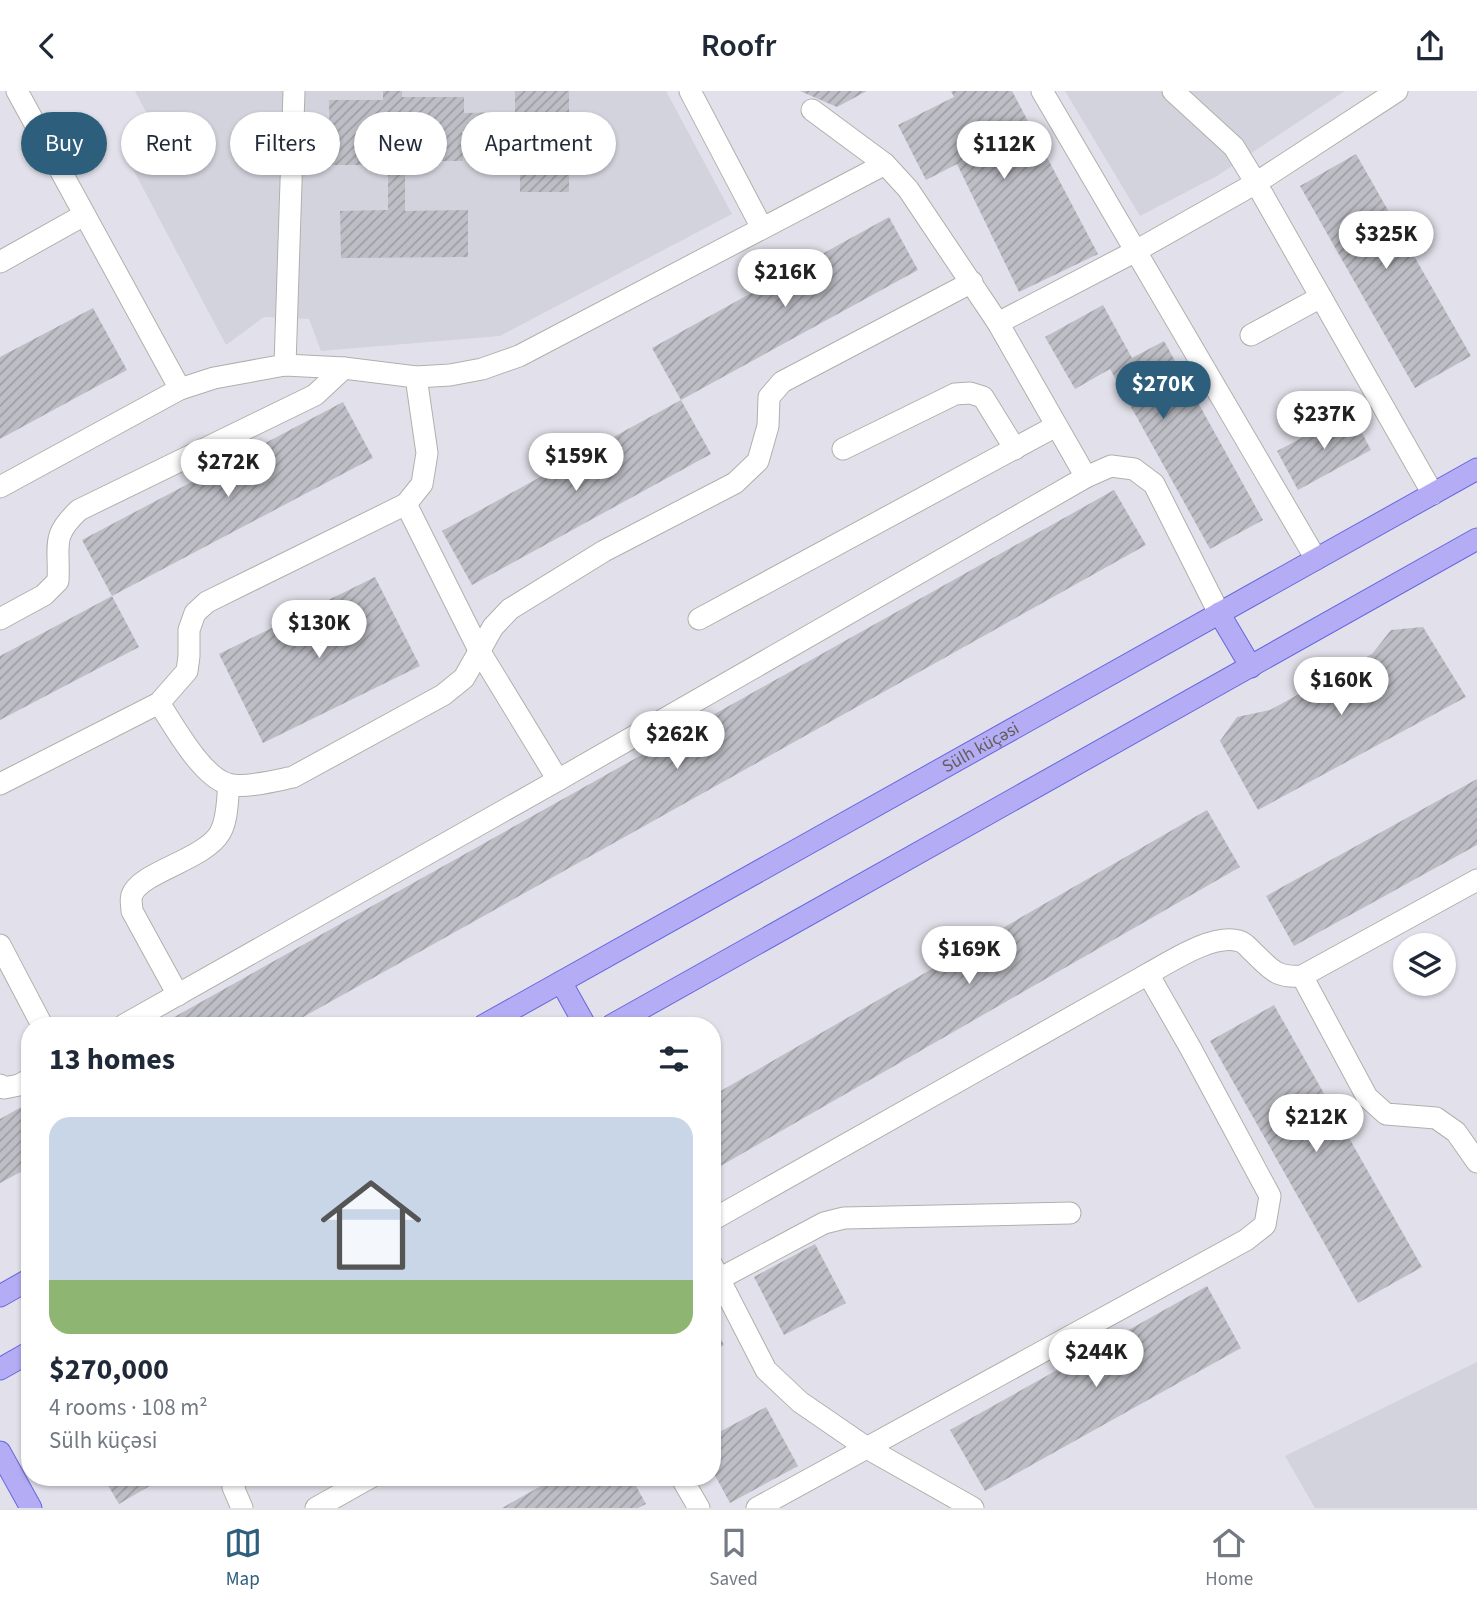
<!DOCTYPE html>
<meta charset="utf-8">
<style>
:root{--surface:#fff;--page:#f2f2f3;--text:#1f2937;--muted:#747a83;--line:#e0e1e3;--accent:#2d5f7d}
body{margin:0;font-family:"Source Sans 3",sans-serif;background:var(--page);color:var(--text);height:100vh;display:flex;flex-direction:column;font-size:26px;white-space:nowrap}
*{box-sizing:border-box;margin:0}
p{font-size:23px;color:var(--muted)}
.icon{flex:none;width:38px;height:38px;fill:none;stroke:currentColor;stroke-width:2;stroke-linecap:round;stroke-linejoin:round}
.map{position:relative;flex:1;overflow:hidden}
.panel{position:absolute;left:21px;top:926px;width:700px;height:469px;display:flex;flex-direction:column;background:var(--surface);border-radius:28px;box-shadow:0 2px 5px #0004}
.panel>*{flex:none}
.guide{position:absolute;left:21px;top:21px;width:700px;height:63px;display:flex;gap:14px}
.controls{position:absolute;left:1393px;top:842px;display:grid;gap:14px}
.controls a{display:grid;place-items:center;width:63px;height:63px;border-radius:50%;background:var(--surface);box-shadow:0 2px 5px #0004;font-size:35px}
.price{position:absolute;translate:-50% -60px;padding:0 16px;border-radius:24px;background:#fff;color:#222;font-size:23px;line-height:46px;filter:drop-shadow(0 2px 4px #0008)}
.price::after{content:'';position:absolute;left:50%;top:42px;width:21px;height:16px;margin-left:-10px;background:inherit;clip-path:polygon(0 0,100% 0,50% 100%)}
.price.selected{background:var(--accent);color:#fff}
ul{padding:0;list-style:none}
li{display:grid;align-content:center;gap:14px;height:371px;padding:0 28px}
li+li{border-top:2px solid var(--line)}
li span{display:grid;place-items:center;height:217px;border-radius:21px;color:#555}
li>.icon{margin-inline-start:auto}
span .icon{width:126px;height:126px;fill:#fffc;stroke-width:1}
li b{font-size:30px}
h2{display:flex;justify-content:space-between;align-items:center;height:84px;padding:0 28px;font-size:30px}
.chip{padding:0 24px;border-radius:32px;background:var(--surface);box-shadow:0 2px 5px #0004;font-size:24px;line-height:63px}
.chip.selected{background:var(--accent);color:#fff}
header{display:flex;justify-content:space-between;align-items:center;height:91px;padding:0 28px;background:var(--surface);font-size:32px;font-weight:600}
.menu{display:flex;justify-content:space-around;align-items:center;height:98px;border-top:2px solid var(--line);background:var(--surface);font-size:19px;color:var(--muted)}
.menu a{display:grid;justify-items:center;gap:4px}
.menu .selected{color:var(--accent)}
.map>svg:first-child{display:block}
</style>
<header><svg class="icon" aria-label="back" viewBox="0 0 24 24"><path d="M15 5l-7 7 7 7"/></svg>Roofr<svg class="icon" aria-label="share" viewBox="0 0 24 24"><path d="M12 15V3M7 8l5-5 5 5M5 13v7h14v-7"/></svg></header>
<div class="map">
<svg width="1477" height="1417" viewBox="0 0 1477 1417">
<defs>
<pattern id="building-hatch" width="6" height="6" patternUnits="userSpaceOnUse" patternTransform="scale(1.75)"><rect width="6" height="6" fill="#bebfc6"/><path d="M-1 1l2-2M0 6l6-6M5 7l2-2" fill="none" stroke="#9e9ea4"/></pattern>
</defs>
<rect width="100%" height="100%" fill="#e2e1eb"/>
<g fill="#d3d3dd">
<polygon points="135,0 666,0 732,123 500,245 321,260 309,228 264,226 226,254 126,65 160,48"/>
<polygon points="1065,0 1345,0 1217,85 1140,125"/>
<polygon points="1477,1271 1477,1417 1315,1417 1285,1365"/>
</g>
<g fill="url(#building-hatch)">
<polygon points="383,0 402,0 402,6 464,6 464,22 515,21 515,0 569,0 569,101 520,101 520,40 462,40 463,70 405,70 405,120 468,119 468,166 341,167 340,120 388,119 388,74 330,74 329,9 383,9"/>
<polygon points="800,0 867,0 837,16"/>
<polygon points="951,0 1012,0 1098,163 1019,201 957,73 926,89 898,34 954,6"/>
<polygon points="1356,63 1471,265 1415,297 1300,95"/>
<polygon points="889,126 918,179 681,309 652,257"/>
<polygon points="1103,214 1132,267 1164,250 1263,429 1210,458 1110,278 1075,298 1045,246"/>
<polygon points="93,217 127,279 0,348 0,266"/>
<polygon points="681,309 711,363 472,494 442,440"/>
<polygon points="343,311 373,367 112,505 82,449"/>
<polygon points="1351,321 1371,359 1298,399 1277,360"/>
<polygon points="1114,399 1146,454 289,934 160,934"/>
<polygon points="375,486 420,575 263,652 219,563"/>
<polygon points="112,505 139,556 0,629 0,565"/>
<polygon points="1423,536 1466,606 1258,719 1220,650 1237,626 1270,619 1372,563 1391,539"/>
<polygon points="1477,688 1477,754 1294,855 1266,805"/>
<polygon points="1207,719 1240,776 717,1077 712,1068 712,1005"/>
<polygon points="1274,914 1422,1176 1358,1212 1210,950"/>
<polygon points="30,1011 30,1076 0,1092 0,1028"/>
<polygon points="815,1153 846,1212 784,1244 754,1186"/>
<polygon points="1207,1195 1241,1257 985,1400 950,1339"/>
<polygon points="712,1232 724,1254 712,1261"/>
<polygon points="766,1316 798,1375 730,1412 712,1379 712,1345"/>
<polygon points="103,1386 165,1386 119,1413"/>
<polygon points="557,1386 631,1386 646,1413 638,1417 502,1417"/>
</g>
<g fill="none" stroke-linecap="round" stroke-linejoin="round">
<g stroke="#b0b0ab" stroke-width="23">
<g id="minor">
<polyline points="17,0 180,298"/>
<polyline points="690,0 762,137"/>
<polyline points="1042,0 1316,468"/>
<polyline points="1173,0 1234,56 1256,92 1433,403"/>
<polyline points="812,19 885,73 908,98 998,232 1086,386"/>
<polyline points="0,171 84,124"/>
<polyline points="998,232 1134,161 1256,92 1397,0"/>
<polyline points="1251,244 1321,206"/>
<polyline points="285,274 294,0"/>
<polyline points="843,358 955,303 970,302 983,306 1015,358"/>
<polyline points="0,396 180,298 214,287 285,274 344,277 416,286 450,284 482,278 519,265 885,73"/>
<polyline points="406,413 422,393 427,362 416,286"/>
<path d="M 0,528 L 44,504 L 58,490 C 60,454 50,446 79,419 L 315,304 L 344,277"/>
<polyline points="699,528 1056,335"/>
<path d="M 159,612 C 174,635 202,686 228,693 C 243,698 278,689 293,686 L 443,604 L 464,587 L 493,536 L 510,518 L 604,460 L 735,392 L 758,370 L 768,335 L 769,306 L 782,291 L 972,191"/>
<polyline points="0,693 159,612 187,580 189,565 189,539 195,522 207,511 406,413 480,561 558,689"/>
<polyline points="0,854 42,934"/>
<polyline points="1302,885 1367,1006 1386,1023 1436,1027 1456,1041 1477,1071"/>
<path d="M 178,904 L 132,820 C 132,815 130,809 132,804 C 140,781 204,769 220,742 C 228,728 227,709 229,694"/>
<polyline points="124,934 558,689 1086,386 1111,375 1134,378 1154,393 1219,522"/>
<polyline points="0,994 4,997 19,994 30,988"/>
<path d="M 712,1129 L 1148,883 C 1170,871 1213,842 1239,850 C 1244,851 1248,856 1252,860 C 1271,878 1275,887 1302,885 L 1477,789"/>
<polyline points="712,1174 766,1279 800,1311 867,1357 973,1417"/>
<polyline points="719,1188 824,1132 844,1127 1070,1122"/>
<polyline points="238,1386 233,1396 242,1417"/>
<polyline points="681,1386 699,1417"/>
<polyline points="316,1417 371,1386"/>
<polyline points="757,1417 1246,1149 1265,1134 1270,1105 1191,958 1148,883"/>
</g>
</g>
<g stroke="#6667df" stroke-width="23">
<g id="major">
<polyline points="1219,522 1251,576"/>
<polyline points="561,891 585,934"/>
<path id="s1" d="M 484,934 L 1477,378"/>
<polyline points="612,934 1477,448"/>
<polyline points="0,1205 30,1188"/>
<polyline points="0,1278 30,1261"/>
<polyline points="0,1361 31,1417"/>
</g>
</g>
<use href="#minor" stroke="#fff" stroke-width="21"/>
<use href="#major" stroke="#b4adf5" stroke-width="21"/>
</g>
<g text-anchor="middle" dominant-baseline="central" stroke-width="7" stroke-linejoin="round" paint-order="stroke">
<g font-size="18" fill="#605f5a" stroke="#fff">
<text stroke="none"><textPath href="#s1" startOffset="569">Sülh küçəsi</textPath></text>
</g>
</g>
</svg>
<div class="controls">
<a><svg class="icon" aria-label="layers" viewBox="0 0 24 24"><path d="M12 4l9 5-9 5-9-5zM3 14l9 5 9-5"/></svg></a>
</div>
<b class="price" style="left:1004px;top:90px">$112K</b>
<b class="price" style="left:1386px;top:180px">$325K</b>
<b class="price" style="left:785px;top:218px">$216K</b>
<b class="price selected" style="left:1163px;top:330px">$270K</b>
<b class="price" style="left:1324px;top:360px">$237K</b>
<b class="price" style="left:576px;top:402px">$159K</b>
<b class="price" style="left:228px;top:408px">$272K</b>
<b class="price" style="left:319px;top:569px">$130K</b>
<b class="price" style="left:1341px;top:626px">$160K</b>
<b class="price" style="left:677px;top:680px">$262K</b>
<b class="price" style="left:969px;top:895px">$169K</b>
<b class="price" style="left:1316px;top:1063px">$212K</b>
<b class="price" style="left:1096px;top:1298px">$244K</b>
<div class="guide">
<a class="chip selected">Buy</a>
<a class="chip">Rent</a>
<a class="chip">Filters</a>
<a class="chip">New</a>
<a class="chip">Apartment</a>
</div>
<section class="panel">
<h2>13 homes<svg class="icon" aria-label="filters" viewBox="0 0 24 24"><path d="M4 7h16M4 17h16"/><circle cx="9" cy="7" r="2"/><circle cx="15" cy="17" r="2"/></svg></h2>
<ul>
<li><span style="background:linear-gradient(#c9d6e8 75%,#8fb573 0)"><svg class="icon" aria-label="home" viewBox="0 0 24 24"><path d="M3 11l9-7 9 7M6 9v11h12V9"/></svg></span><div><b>$270,000</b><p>4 rooms · 108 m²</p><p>Sülh küçəsi</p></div></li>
</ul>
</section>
</div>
<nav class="menu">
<a class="selected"><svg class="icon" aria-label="map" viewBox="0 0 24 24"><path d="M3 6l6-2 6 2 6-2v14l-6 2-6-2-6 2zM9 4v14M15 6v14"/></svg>Map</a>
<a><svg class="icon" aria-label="saved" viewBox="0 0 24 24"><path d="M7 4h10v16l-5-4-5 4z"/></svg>Saved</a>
<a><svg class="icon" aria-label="home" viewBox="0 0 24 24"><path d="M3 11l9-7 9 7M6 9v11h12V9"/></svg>Home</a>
</nav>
